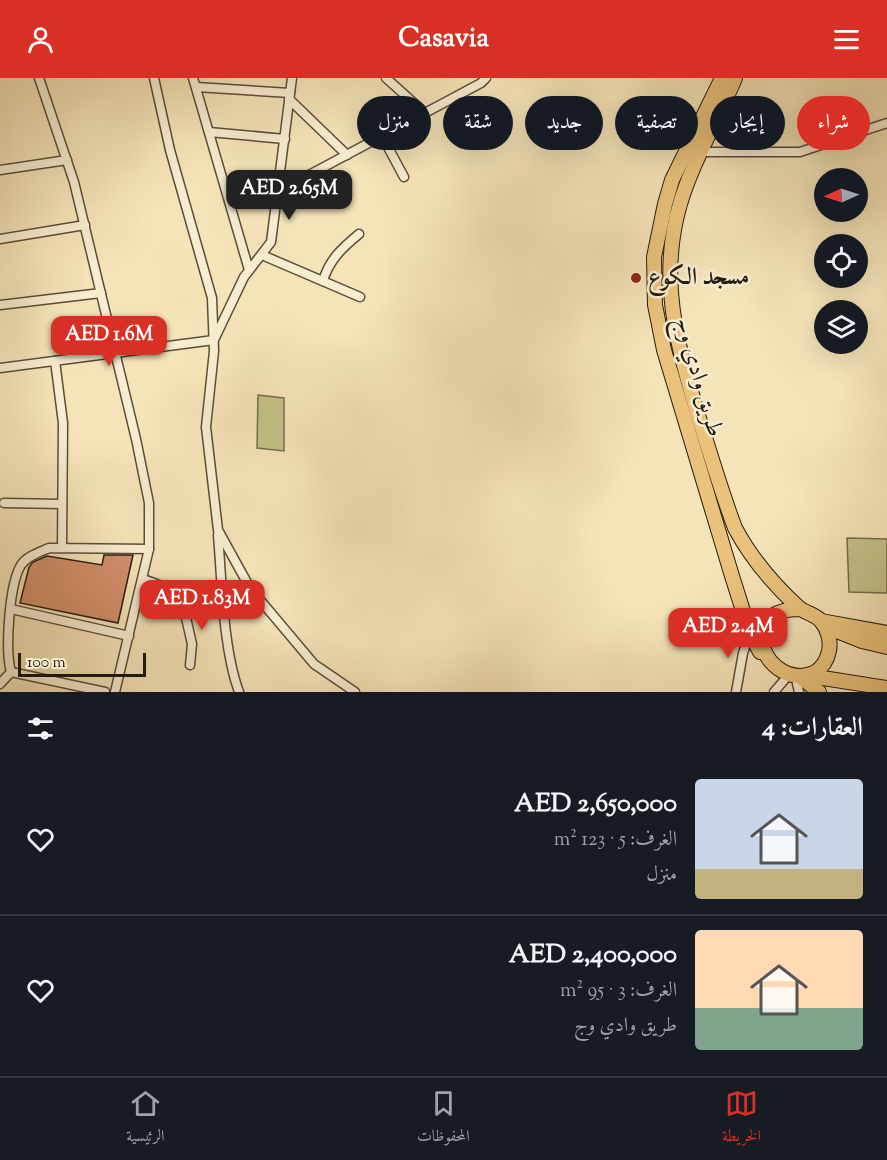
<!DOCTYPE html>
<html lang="ar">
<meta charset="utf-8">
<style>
:root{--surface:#171b24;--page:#20242c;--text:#f1f3f6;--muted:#9ea1a6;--line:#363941;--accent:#d93025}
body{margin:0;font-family:"Sorts Mill Goudy",Amiri,serif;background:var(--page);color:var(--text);direction:rtl;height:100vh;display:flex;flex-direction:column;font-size:22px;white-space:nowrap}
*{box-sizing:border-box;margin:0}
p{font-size:20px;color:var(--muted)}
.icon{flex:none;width:33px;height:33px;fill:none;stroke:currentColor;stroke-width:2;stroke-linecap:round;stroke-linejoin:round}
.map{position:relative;height:614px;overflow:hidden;direction:ltr}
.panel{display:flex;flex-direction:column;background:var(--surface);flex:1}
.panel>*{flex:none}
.banner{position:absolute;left:18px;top:18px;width:852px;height:54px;direction:rtl;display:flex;gap:12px}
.needle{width:39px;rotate:267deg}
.tools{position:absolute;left:814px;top:90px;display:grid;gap:12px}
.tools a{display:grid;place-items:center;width:54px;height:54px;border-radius:50%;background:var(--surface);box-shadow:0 6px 24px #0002;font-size:30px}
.scale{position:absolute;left:18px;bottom:15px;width:128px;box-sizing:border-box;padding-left:6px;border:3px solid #251b11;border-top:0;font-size:16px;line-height:21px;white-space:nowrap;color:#251b11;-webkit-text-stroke:4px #f8edd1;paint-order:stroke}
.price{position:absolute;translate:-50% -51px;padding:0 14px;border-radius:12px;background:var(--accent);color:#fff;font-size:20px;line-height:39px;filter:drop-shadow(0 2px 3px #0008)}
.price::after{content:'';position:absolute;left:50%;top:36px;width:18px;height:14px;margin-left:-9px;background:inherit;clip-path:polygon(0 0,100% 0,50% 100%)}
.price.current{background:#222;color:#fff}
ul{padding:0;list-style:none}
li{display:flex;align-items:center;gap:18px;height:150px;padding:0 24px}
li+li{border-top:2px solid var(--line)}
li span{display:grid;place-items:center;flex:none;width:168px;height:120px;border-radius:6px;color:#555}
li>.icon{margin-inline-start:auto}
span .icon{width:72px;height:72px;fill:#fffc;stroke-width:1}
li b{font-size:26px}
h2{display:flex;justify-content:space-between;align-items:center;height:72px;padding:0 24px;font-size:26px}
.chip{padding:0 21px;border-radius:27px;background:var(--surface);box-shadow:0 6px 24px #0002;font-size:21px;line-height:54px}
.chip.current{background:var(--accent);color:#fff}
header{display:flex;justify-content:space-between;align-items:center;height:78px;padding:0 24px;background:var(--accent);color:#fff;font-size:27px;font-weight:700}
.tab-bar{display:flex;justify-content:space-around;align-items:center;height:84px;border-top:2px solid var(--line);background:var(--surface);font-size:16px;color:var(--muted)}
.tab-bar a{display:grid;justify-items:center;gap:3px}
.tab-bar .current{color:var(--accent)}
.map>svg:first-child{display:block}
</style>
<header><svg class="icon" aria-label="menu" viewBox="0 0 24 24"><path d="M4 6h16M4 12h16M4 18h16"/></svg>Casavia<svg class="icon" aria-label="person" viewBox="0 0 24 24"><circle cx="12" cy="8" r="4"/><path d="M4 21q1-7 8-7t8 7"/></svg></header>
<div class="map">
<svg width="887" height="614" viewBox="0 0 887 614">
<rect width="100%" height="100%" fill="#f5e4b8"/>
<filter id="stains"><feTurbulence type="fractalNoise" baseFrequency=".00333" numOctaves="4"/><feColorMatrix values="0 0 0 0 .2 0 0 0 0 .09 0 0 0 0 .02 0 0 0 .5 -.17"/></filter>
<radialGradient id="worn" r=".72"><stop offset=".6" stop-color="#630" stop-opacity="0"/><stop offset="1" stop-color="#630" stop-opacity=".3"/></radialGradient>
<g fill="#c4c289" stroke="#746e4d" stroke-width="1.5">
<polygon points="258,317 284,320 284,373 257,370"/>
<polygon points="847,460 887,461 887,515 849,514"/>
</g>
<polygon fill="#d28f6b" stroke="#251b11" stroke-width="1.5" points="104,477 133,477 118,545 20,525 29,489 33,484 47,478 102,487"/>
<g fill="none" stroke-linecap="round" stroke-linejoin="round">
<g stroke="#594d3b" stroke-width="11">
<g id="street">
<polyline points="39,0 74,104 136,361 149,425 149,471 115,614"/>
<polyline points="154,0 170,72 212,220 214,273 206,349 218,452 250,510 314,586 355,614"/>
<polyline points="193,0 249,192"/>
<polyline points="386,0 425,35"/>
<polyline points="196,9 290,15"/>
<polyline points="289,21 347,77"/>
<polyline points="209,54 285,61"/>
<polyline points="382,58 404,99"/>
<polyline points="701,74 800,74 887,45"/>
<polyline points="0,92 67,82"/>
<polyline points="279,113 481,5 486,0"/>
<polyline points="0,161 85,147"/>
<polyline points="262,177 360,219"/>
<path d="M 323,203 C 329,182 342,170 359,156"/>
<polyline points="0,227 101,215"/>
<polyline points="55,283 63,345 62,469"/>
<polyline points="0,290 214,262 244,199 271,164 292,0"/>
<polyline points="4,425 62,426"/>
<path d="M 218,457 C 222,504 223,571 239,614"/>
<polyline points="143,501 170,511 187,521 223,517"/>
<polyline points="181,518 192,566 190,587"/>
<polyline points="11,531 129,558"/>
<polyline points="796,601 799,614"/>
<polyline points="0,606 11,594"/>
<path d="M 105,614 L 11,594 C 5,572 9,507 21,487 C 27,478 40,474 49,470 L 149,471"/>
<polyline points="736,614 743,575 750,555"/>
<polyline points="774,614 786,600"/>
</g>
</g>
<g stroke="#251b11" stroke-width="16">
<g id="primary">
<polyline points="722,0 672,102 665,126 654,179 655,227 664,272 732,498 750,555 760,574"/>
<path d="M 735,0 C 718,42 693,82 680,126 C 658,201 677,265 698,337 C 710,375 721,413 735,450 C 751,480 773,506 798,529 C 805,535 815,536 821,543 C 828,551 831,563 829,573 C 827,583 822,590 814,595 C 767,614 730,531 801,531"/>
<polyline points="821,543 887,555"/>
<polyline points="832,551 862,563 887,569"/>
<polyline points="810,598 887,610"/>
<polyline points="802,600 819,614"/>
</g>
</g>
<use href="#street" stroke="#f8edd1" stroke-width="8"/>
<use href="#primary" stroke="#eac27c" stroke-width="14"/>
</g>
<circle fill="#8f2418" stroke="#f8edd1" stroke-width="2" cx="636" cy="200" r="6"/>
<g text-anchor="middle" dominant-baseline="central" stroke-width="5" stroke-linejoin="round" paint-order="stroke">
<g font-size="24" font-weight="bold" fill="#251b11" stroke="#f8edd1" text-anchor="start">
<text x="648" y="200">مسجد الكوع</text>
</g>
<g font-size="24" fill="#251b11" stroke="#f8edd1">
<text transform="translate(698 299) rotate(74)">طريق وادي وج</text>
</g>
</g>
<rect width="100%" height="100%" filter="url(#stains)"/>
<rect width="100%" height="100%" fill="url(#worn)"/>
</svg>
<div class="tools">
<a><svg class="needle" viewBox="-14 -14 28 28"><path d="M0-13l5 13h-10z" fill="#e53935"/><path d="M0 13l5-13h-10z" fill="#9ea1a6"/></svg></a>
<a><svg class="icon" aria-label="locate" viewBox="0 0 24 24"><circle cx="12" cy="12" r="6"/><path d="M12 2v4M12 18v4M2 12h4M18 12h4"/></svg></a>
<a><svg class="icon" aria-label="layers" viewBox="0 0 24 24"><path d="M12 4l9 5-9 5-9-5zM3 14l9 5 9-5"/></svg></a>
</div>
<div class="scale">100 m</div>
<b class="price current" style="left:289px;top:143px">AED 2.65M</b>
<b class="price" style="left:109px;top:289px">AED 1.6M</b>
<b class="price" style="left:202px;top:553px">AED 1.83M</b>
<b class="price" style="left:728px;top:581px">AED 2.4M</b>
<div class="banner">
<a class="chip current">شراء</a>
<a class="chip">إيجار</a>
<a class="chip">تصفية</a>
<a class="chip">جديد</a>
<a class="chip">شقة</a>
<a class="chip">منزل</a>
</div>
</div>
<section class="panel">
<h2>العقارات: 4<svg class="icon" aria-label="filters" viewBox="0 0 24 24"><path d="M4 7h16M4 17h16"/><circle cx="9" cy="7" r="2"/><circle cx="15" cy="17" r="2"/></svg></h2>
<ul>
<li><span style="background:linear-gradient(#c9d6e8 75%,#c2b280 0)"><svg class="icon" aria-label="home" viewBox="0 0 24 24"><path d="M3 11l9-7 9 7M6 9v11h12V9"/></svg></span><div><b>AED 2,650,000</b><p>الغرف: 5 · 123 m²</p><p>منزل</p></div><svg class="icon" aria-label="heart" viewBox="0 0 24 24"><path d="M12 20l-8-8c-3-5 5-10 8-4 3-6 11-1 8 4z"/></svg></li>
<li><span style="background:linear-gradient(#ffd9b3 65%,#7fa58c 0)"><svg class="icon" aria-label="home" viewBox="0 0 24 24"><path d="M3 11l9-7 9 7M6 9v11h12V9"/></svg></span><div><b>AED 2,400,000</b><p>الغرف: 3 · 95 m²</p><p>طريق وادي وج</p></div><svg class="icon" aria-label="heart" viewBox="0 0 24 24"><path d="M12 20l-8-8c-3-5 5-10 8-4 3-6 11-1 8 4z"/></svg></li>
</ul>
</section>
<nav class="tab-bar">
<a class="current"><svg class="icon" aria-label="map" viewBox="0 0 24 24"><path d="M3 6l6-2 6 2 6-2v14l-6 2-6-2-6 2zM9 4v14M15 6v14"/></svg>الخريطة</a>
<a><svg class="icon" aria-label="saved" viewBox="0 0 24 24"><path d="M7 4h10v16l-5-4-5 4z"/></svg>المحفوظات</a>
<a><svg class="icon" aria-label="home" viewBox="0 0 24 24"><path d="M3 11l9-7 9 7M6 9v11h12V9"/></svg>الرئيسية</a>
</nav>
